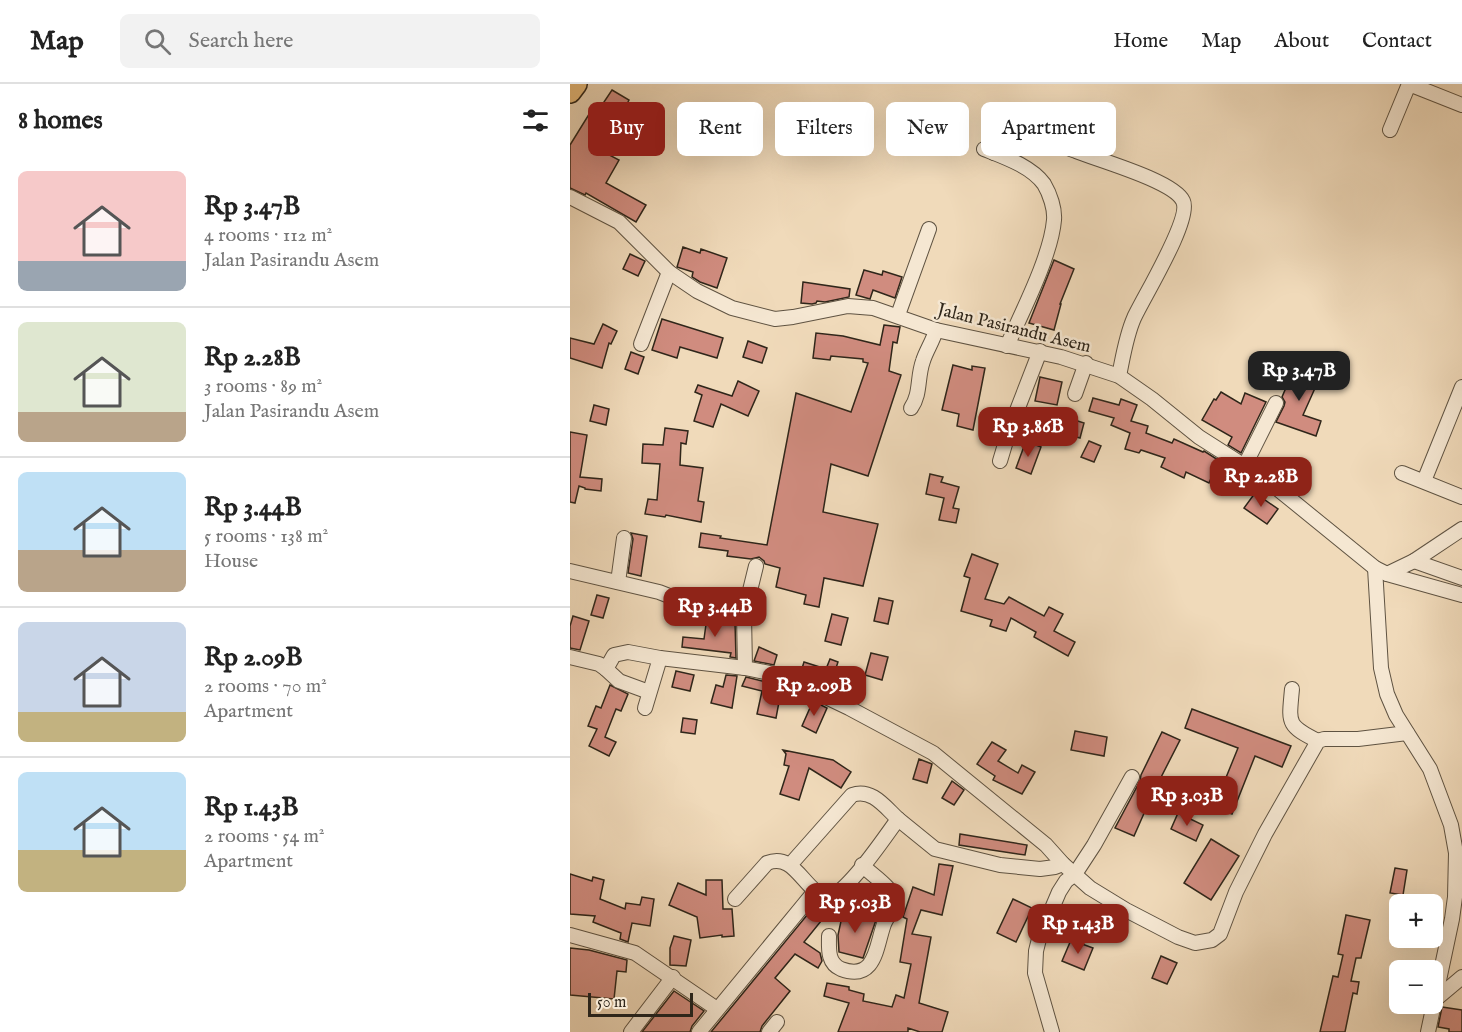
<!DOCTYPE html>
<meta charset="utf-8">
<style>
:root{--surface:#fff;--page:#f2f2f2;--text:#222;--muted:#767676;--line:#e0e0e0;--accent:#8f2418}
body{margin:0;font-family:"IM FELL English",serif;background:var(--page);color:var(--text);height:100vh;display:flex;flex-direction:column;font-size:22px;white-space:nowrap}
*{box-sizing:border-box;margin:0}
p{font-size:20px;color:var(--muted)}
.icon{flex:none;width:33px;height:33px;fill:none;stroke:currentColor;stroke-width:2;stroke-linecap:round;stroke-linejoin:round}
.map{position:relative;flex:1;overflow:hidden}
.drawer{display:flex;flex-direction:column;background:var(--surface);width:570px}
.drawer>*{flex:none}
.banner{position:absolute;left:18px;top:18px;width:570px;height:54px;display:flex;gap:12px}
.tools{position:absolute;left:819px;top:810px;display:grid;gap:12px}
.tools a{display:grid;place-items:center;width:54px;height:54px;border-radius:9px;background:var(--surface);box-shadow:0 6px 24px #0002;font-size:30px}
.scale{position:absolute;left:18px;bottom:15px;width:105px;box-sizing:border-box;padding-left:6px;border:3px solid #2f261a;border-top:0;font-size:16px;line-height:21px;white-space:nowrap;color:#2f261a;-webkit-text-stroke:4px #f5e7d2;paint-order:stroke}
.price{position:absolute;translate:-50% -51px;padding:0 14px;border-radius:12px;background:var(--accent);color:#fff;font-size:20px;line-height:39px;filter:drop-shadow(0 2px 3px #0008)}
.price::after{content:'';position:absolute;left:50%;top:36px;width:18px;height:14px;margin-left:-9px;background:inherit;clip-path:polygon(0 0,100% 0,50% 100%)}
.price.active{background:#222;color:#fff}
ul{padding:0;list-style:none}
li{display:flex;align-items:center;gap:18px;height:150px;padding:0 18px}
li+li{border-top:2px solid var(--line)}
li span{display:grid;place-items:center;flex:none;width:168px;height:120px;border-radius:9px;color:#555}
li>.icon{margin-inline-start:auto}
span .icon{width:72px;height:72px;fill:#fffc;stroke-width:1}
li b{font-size:26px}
h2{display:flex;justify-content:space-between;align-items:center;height:72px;padding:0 18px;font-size:26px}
.chip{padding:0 21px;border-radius:9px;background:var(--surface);box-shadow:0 6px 24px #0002;font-size:21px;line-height:54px}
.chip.active{background:var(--accent);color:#fff}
header{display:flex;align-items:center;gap:36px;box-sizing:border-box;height:84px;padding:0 30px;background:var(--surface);border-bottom:2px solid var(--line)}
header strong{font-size:28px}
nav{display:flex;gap:33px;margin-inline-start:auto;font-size:21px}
.search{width:420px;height:54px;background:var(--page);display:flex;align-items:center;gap:15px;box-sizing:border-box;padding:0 21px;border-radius:9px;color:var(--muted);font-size:22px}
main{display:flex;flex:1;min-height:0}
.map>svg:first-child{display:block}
</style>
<header>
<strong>Map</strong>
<div class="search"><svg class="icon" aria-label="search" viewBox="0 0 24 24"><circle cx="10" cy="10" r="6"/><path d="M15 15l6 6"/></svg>Search here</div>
<nav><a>Home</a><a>Map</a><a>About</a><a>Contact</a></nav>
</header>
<main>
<section class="drawer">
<h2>8 homes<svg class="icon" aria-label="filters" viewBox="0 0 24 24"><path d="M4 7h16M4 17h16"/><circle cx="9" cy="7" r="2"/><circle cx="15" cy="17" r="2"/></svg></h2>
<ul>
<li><span style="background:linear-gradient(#f6c9c9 75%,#9aa5b1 0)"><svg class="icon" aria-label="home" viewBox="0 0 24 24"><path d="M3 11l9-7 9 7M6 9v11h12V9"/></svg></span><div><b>Rp 3.47B</b><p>4 rooms · 112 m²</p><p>Jalan Pasirandu Asem</p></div></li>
<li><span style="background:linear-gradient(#dfe7d0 75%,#b9a48a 0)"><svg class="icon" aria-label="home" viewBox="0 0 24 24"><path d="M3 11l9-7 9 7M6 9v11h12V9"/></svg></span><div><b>Rp 2.28B</b><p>3 rooms · 89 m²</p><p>Jalan Pasirandu Asem</p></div></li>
<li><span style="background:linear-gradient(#bfe0f5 65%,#b9a48a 0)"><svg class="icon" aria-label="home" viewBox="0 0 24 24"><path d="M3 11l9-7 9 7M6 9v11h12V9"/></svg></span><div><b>Rp 3.44B</b><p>5 rooms · 138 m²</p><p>House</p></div></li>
<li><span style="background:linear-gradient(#c9d6e8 75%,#c2b280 0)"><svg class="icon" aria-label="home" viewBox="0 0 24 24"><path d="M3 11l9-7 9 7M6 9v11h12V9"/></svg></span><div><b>Rp 2.09B</b><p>2 rooms · 70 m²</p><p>Apartment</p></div></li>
<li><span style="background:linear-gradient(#bfe0f5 65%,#c2b280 0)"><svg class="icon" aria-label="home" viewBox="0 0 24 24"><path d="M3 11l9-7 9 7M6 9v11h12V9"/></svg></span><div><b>Rp 1.43B</b><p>2 rooms · 54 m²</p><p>Apartment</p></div></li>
</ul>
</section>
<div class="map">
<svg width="892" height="948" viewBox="0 0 892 948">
<rect width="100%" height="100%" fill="#f0daba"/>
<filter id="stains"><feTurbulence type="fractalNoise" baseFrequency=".00333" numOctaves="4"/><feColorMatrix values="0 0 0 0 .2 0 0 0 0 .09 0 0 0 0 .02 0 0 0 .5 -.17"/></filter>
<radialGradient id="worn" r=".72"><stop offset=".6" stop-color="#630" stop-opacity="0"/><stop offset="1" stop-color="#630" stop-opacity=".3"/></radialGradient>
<g fill="#d08c7f" stroke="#2f261a" stroke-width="1.5">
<polygon points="42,6 59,16 57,20 91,39 81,55 48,35 47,37 44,35 26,64 49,76 36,99 76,121 66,138 16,109 15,111 0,104 0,61 21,27 26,30"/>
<polygon points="113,163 130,169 131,165 157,174 147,204 130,198 122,193 123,188 107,183"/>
<polygon points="60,170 75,177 68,192 53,185"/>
<polygon points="484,176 504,185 490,220 491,220 484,246 459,239"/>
<polygon points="294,186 312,191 313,187 332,193 325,214 303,206 300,215 286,211"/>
<polygon points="233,198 280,205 279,213 255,218 247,217 246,219 242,220 231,219"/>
<polygon points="92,235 153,254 147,274 110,263 107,274 82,266"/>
<polygon points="33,240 47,247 41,260 39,259 32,284 0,274 0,254 24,260"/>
<polygon points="314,241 330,243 327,259 323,258 319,287 331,291 298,392 261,380 253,428 308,440 293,502 254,494 249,523 234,520 236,511 206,503 210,484 195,480 194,477 189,473 181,475 157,472 158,467 129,463 131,449 151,452 150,454 197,461 226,309 281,328 298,279 293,278 293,275 261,272 260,276 243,274 246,249 273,252 310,261"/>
<polygon points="178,257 197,264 192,279 173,273"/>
<polygon points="61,268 74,273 68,290 55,285"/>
<polygon points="383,281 402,286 402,282 415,284 403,346 387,342 389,330 372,326"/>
<polygon points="725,283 750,293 733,331 751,337 746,352 706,338 714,322 715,318 712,313"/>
<polygon points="470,293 492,298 487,321 465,317"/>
<polygon points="168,297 189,307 178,332 151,320 143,343 124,337 132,311 125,308 128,301 162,312"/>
<polygon points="651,308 671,320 675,309 696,318 671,369 658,361 662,353 632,336 644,315 646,316"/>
<polygon points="523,314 549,321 551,315 567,321 561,337 578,342 576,349 602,359 604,355 633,368 634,367 667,388 663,395 645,385 639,399 616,388 614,394 591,383 595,374 571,366 569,369 555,365 560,349 541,341 544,334 519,327"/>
<polygon points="24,321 39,325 36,341 20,337"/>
<polygon points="495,333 514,339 510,354 490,348"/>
<polygon points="95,344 118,347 116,360 111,359 110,381 133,384 128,417 134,418 131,438 96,431 95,433 75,430 78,415 87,416 90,380 72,379 73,360 93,361"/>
<polygon points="0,348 17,351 10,393 32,395 31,407 15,405 15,404 9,402 5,419 0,418"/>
<polygon points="456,357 471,363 461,390 446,384"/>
<polygon points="519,357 531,362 524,378 511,373"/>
<polygon points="360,390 373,393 371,398 389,403 383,424 389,425 386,439 369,436 374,414 356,410"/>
<polygon points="685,409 708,425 697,440 674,424"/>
<polygon points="61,449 77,452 71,492 58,489 63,455"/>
<polygon points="402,470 428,480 415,515 434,520 439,513 474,532 479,523 493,530 484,547 505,558 498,572 464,553 466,548 441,534 436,547 420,542 422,536 391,527 400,494 394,492"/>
<polygon points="27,511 39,514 33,534 21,531"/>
<polygon points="309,514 323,517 318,540 304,537"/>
<polygon points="262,530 278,534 271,561 255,557"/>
<polygon points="3,532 19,537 10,566 0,564 0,542"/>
<polygon points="137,533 165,539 166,574 160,573 161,569 112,563 113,553 134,555"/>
<polygon points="189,563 207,571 204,581 184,577"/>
<polygon points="301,569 318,573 312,596 295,591"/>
<polygon points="260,575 268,578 259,605 230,591 234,578 256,585"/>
<polygon points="106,587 124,591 120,607 102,603"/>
<polygon points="156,591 167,592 162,624 141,619 146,601 153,603"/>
<polygon points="176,593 212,602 206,634 187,630 192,607 172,602"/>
<polygon points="40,601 58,610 51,627 46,625 35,653 46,658 39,672 19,662 27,645 18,642 26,622 31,624"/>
<polygon points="243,617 257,624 246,649 232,642"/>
<polygon points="622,625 721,662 712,683 685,672 662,730 644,723 668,664 615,644"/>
<polygon points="113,634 127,636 125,650 111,648"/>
<polygon points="505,647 537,653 534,672 501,666"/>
<polygon points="592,648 610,656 583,709 564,752 545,744 570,697 571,691"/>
<polygon points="422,658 436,666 428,677 448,689 452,681 465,688 452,710 423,696 425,692 407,680"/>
<polygon points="213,666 263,676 281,688 271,704 239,684 229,716 210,710 219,682 214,681 216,670"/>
<polygon points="349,675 362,680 357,699 343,695"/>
<polygon points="382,697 394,706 384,721 372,714"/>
<polygon points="608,729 633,741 626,757 601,745"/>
<polygon points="390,750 457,761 455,771 389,761"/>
<polygon points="641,755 669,772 641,816 614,799"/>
<polygon points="369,780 383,782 372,831 351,826 342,850 361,853 349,919 378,928 372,948 350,948 338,944 338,948 268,948 279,919 254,912 257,899 279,903 279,906 294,910 293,917 322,923 326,911 334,914 341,880 330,878 337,835 333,833 343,803 364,811"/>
<polygon points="825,784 837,786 833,811 820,809"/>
<polygon points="0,790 22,797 23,793 34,796 30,815 55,825 56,819 70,821 72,813 84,815 80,842 62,839 58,858 50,855 51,849 23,838 25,832 0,830"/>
<polygon points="136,796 152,796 153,825 162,825 164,852 152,853 152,851 130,854 127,833 99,821 108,799 136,811"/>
<polygon points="443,815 462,824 446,858 427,849"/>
<polygon points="247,819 260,826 234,858 250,869 252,877 248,884 225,870 205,894 220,907 192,942 190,948 141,948"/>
<polygon points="273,828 306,836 293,874 269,868 268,851"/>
<polygon points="776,831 800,836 791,874 786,874 781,897 789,898 787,910 783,909 775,948 750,948 763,892 768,893 773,871 768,870"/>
<polygon points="104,852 121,856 116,882 100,881 100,864"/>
<polygon points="501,856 523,864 514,886 492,877"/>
<polygon points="0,864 19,866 57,876 56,888 47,887 44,915 0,911"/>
<polygon points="591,872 607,879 597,900 582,894"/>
<polygon points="104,907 134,927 122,942 120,948 72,948"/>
<polygon points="872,923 892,926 892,948 879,948 879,945 868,943"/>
</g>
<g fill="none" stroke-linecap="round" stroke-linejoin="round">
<g stroke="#5f5342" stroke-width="16">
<g id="street">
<polyline points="820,46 839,0 892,21"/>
<path d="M 414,65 C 434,73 461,82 474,100 C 480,110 485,125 484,136 C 481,172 452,228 437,262"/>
<path d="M 424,69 L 442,42 L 447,40 C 467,49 486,60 506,67 C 528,76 604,97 613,117 C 622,135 573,214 564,234 C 556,252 553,273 549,292"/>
<polyline points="0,113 49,138 99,188 127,207 162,224 205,235 223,233 278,222 303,224 366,246 491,273 549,292 582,315 629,353 698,397 805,484 817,490 892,511"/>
<polyline points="328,231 359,145"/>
<polyline points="71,260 99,188"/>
<polyline points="505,310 516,279"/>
<path d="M 341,324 C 351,310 347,293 353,277 C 356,267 363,257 366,246"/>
<polyline points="430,377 439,347 470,267"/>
<polyline points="675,381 706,319"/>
<polyline points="832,389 892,413"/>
<polyline points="854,397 892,303"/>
<polyline points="844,477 892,494"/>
<polyline points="805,484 811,584 817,610 826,631 860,685 881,741 886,769 885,813 882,835 858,948"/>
<polyline points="0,487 89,508 125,522 174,531 175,584 210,591 279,624 363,669 476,761 493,780 520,804 556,826 608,853 625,859 642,856 650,850 666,808 695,750 748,657 754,655 788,655 837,649"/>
<polyline points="817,490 844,477 892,445"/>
<polyline points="48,498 54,454"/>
<polyline points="174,531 186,482"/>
<polyline points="0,573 29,580 36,585 44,571 58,568 90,574 175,584"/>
<polyline points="36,585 49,597 79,608"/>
<path d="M 722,605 C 719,639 716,641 748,657"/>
<polyline points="75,624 90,574"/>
<polyline points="328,735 365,765 430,781 470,785 485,783 493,780"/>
<path d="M 165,815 L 197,779 C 226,767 234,810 260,814 C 281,803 313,756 328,735 C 315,723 302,704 282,711 L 220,781"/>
<polyline points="0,851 65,869 147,925"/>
<path d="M 259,852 C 259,864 257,879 271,885 C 306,898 306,862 314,840 C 317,833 322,827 326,820 C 323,803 304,793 292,781"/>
<polyline points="866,915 892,893"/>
<polyline points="61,948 103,893"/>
<polyline points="129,948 245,807"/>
<polyline points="199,948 207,938"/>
<polyline points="482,948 465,889 466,867 469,855 489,808 496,797 505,790 524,761 562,693"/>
</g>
</g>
<g stroke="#2f261a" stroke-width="24">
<polyline id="primary" points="0,8 6,0"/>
</g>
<use href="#street" stroke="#f5e7d2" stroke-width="14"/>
<use href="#primary" stroke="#e8bd7d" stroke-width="21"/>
</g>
<g text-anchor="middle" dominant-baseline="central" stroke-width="5" stroke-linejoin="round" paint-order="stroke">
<g font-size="18" fill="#2f261a" stroke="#f5e7d2">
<text transform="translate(444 245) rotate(14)">Jalan Pasirandu Asem</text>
</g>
</g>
<rect width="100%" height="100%" filter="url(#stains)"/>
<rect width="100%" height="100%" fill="url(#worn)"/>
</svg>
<div class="tools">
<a>+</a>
<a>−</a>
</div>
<div class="scale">50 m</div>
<b class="price active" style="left:729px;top:318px">Rp 3.47B</b>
<b class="price" style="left:458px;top:374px">Rp 3.86B</b>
<b class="price" style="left:691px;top:424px">Rp 2.28B</b>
<b class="price" style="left:145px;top:554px">Rp 3.44B</b>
<b class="price" style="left:244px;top:633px">Rp 2.09B</b>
<b class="price" style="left:617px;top:743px">Rp 3.03B</b>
<b class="price" style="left:285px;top:850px">Rp 5.03B</b>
<b class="price" style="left:508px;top:871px">Rp 1.43B</b>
<div class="banner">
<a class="chip active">Buy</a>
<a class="chip">Rent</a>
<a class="chip">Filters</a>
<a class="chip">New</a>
<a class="chip">Apartment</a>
</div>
</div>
</main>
